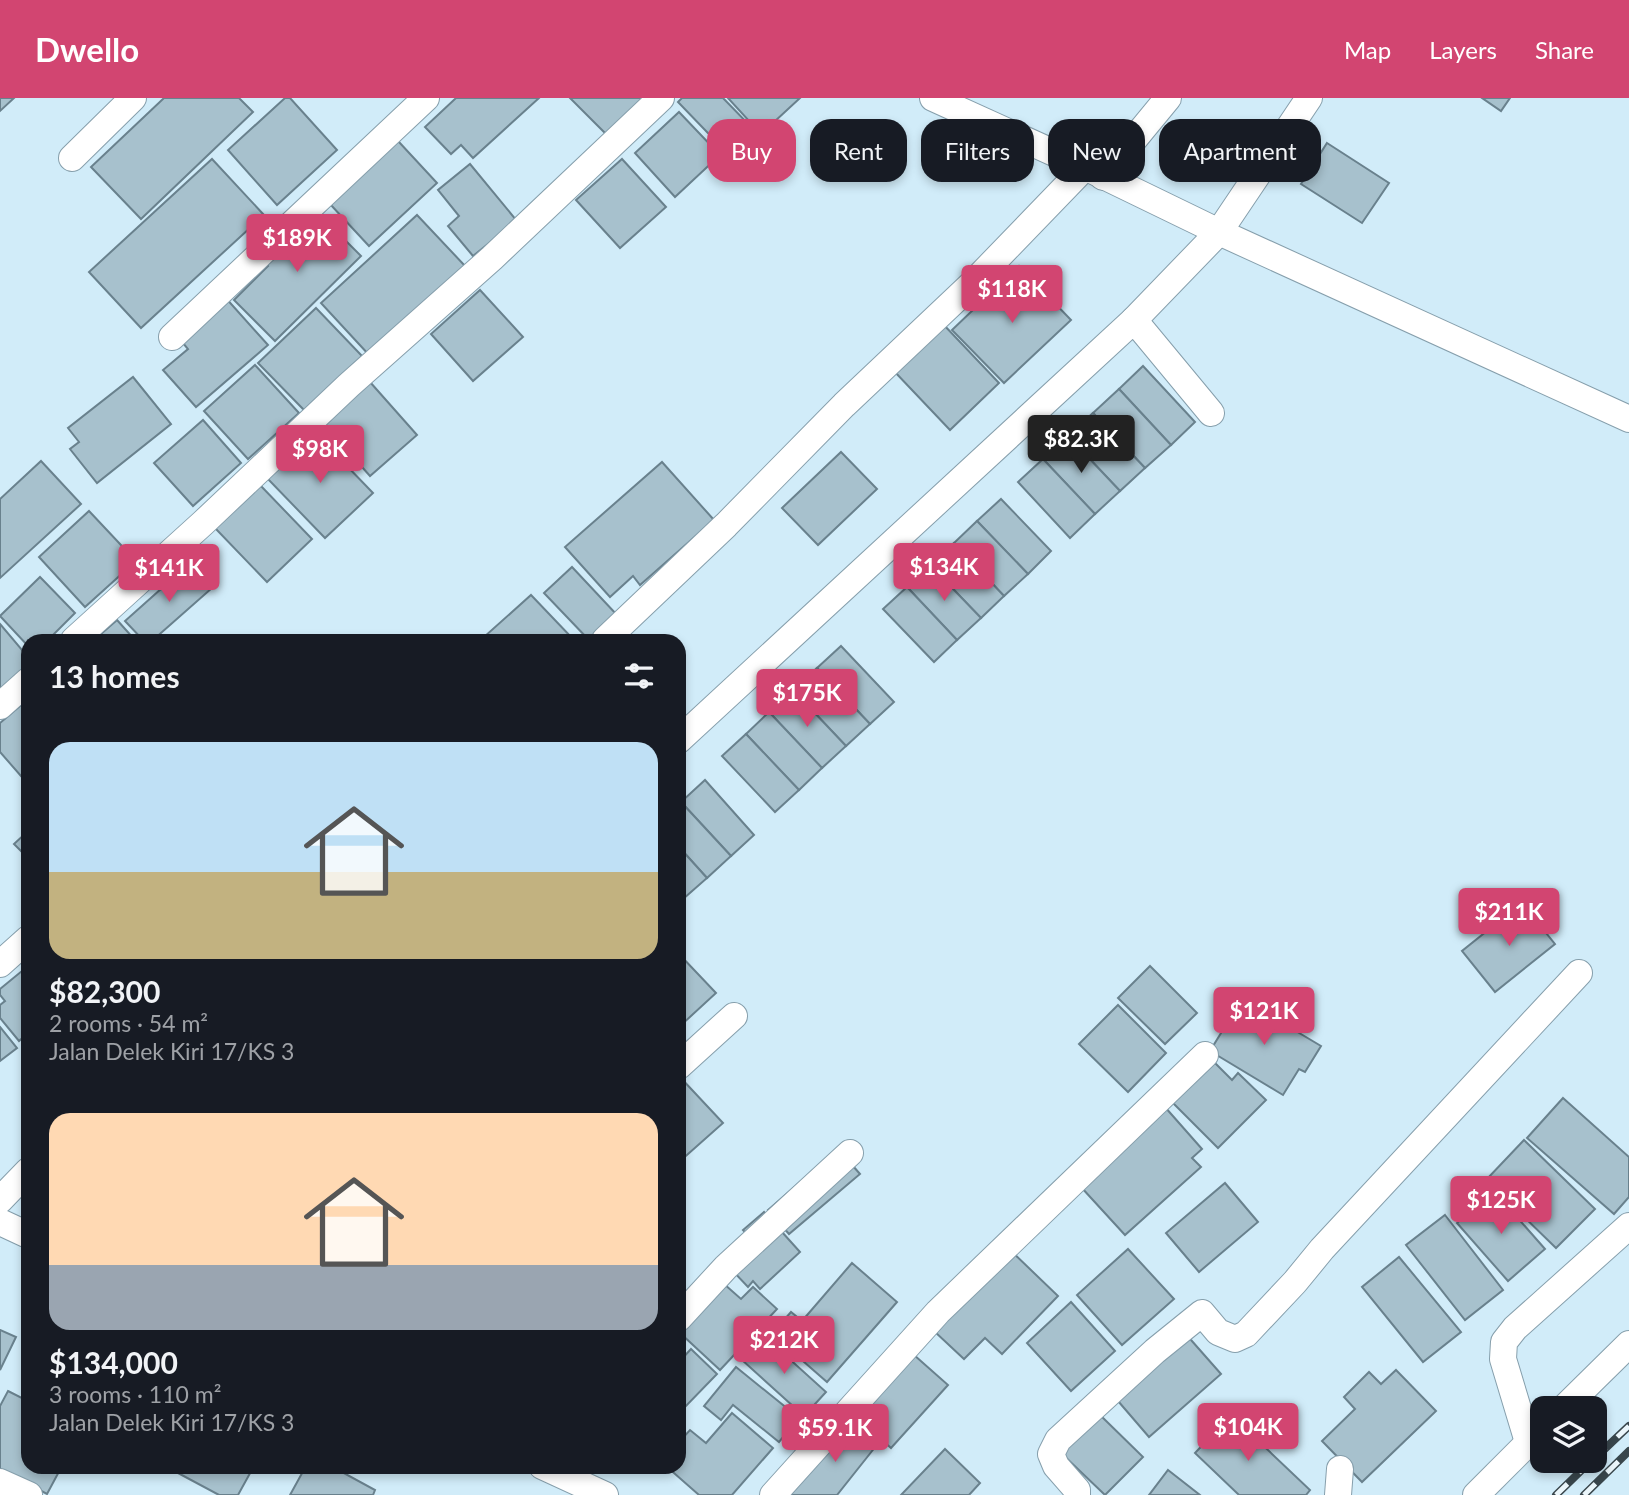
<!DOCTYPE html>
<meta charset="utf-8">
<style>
:root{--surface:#171b24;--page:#242831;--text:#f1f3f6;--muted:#9ea1a6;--accent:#d24571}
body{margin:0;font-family:Lato,sans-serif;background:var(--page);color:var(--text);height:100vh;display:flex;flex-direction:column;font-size:26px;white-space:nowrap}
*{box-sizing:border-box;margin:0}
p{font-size:23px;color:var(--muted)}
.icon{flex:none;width:38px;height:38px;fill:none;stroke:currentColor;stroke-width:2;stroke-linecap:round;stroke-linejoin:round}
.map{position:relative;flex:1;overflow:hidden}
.sheet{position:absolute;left:21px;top:536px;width:665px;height:840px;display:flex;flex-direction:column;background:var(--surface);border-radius:21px;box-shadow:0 4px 10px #0003}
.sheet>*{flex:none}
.top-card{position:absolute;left:707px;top:21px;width:665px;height:63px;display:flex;gap:14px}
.fabs{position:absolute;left:1530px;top:1298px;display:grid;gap:14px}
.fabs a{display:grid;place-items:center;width:77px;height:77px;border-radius:14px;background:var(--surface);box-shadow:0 4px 10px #0003;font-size:35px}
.price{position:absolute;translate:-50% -60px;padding:0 16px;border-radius:7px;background:var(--accent);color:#fff;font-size:23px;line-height:46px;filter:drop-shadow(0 2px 4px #0008)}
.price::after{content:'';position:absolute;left:50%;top:42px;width:21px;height:16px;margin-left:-10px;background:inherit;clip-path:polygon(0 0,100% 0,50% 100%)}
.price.selected{background:#222;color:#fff}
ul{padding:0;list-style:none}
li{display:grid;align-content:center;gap:14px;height:371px;padding:0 28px}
li span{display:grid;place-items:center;height:217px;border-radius:21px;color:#555}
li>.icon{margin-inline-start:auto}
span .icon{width:126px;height:126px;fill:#fffc;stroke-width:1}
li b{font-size:30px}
h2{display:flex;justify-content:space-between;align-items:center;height:84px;padding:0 28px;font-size:30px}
.pill{padding:0 24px;border-radius:21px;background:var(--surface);box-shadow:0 4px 10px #0003;font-size:24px;line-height:63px}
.pill.selected{background:var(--accent);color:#fff}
header{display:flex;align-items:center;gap:42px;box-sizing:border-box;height:98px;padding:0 35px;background:var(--accent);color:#fff}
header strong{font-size:33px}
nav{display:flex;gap:38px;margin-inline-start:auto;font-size:24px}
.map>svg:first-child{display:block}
</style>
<header>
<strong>Dwello</strong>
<nav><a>Map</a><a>Layers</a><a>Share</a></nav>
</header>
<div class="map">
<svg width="1629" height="1397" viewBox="0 0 1629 1397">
<rect width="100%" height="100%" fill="#d1ecf9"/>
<g fill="#a7c1cd" stroke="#69818d" stroke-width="2">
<polygon points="0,0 14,0 0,13"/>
<polygon points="164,0 239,0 253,14 141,121 91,69"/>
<polygon points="285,0 290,0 337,52 277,107 228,52"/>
<polygon points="456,0 539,0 473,60 461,47 451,56 425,29"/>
<polygon points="570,0 648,0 609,39"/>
<polygon points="682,0 723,0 759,37 733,61 678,4"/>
<polygon points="728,0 800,0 761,36"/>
<polygon points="1482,0 1510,0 1501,13"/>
<polygon points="679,14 720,57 675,99 635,55"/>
<polygon points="386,30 437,85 369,148 317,92"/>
<polygon points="1327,45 1389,85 1362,125 1301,86"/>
<polygon points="212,61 264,117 141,230 89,174"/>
<polygon points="622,61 666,109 620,150 576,102"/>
<polygon points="470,66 517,123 473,158 448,128 459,118 438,92"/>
<polygon points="312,109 361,158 275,243 234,202 268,168 261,160"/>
<polygon points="417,117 466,169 370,258 321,205"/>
<polygon points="1019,168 1071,222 1004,285 952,232"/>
<polygon points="480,192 523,239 473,283 431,236"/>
<polygon points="224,198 268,247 196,309 163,272 188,251 178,239"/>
<polygon points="316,210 362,258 305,313 258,265"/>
<polygon points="942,225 999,285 950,332 893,272"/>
<polygon points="255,267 299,315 248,361 204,313"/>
<polygon points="1143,268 1195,324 1171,347 1119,291"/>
<polygon points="133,279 171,326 97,385 70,351 79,344 68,330"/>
<polygon points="370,284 417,337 370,378 323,325"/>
<polygon points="1119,291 1171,347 1145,370 1093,315"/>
<polygon points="1093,315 1145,370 1120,393 1068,338"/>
<polygon points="203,322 241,365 193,408 154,365"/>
<polygon points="315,335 373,395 325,440 267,380"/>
<polygon points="1068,338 1120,393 1095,416 1043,361"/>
<polygon points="841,354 877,391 818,447 782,410"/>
<polygon points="1043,361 1095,416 1070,440 1018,384"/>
<polygon points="41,363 81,406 0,480 0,401"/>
<polygon points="662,364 714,422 640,487 633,478 610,499 565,449"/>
<polygon points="260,387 312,441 267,484 215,430"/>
<polygon points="1001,401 1051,453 1028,476 977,423"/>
<polygon points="89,413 136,463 85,509 39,459"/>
<polygon points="977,423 1028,476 1004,498 954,445"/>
<polygon points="954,445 1004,498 981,520 930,467"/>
<polygon points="189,466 212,490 153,542 143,542 125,523"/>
<polygon points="930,467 981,520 957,542 907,489"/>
<polygon points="572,469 617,517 589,542 544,495"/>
<polygon points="40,479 75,515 48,542 28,542 28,548 0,518"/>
<polygon points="907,489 957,542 934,564 883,511"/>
<polygon points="531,497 574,542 487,542 484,539"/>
<polygon points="117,522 135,542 94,542"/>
<polygon points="0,526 28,559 28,568 0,592"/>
<polygon points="841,548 894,604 870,626 817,570"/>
<polygon points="817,570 870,626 846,648 793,592"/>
<polygon points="793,592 846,648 822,670 769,614"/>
<polygon points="28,601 28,686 0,654 0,625"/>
<polygon points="769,614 822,670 799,692 746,636"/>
<polygon points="746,636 799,692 775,714 722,658"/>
<polygon points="705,682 754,737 731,758 681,704"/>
<polygon points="681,704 731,758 707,780 679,749 679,705"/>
<polygon points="28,733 28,760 14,746"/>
<polygon points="679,749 707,780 683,801 679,796"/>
<polygon points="1522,805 1555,846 1495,894 1462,853"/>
<polygon points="679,856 716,895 679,929"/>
<polygon points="28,868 28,935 19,943 0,920 0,907 5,903 0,897 0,891"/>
<polygon points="1150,868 1197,915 1165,946 1118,900"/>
<polygon points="1242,901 1321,948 1305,974 1299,971 1283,997 1210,953"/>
<polygon points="1118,907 1166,955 1128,994 1079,946"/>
<polygon points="0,929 17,950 0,963"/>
<polygon points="1203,953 1232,982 1238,975 1266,1002 1218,1050 1162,994"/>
<polygon points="679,978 723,1025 679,1064"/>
<polygon points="1157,1000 1202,1051 1192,1060 1201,1069 1125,1137 1070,1077"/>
<polygon points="1563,1000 1629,1059 1629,1099 1614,1116 1527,1040"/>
<polygon points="1524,1042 1595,1111 1556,1150 1486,1082"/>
<polygon points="838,1051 860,1076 789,1136 768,1112"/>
<polygon points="1225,1085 1258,1124 1199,1174 1166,1135"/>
<polygon points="1494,1093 1545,1151 1508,1183 1457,1125"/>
<polygon points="764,1114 800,1154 760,1191 753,1183 748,1189 731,1171 757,1147 743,1132"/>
<polygon points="1445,1117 1503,1192 1465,1222 1406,1147"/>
<polygon points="1007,1149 1058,1198 1002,1256 985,1240 964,1261 935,1234"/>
<polygon points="1128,1151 1174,1201 1122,1247 1077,1197"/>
<polygon points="1399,1159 1461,1234 1423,1264 1362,1189"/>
<polygon points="852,1165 897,1204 827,1284 772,1236 791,1214 802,1223"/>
<polygon points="715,1178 741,1201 753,1189 777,1211 720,1272 679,1234 679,1216"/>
<polygon points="1071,1204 1115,1253 1071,1293 1027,1245"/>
<polygon points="0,1232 16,1239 0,1272"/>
<polygon points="1184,1234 1221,1276 1149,1339 1112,1296"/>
<polygon points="764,1238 826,1294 804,1318 742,1262"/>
<polygon points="905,1249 948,1287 891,1350 859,1321 870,1309 859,1299"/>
<polygon points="691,1251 717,1276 683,1311 679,1306 679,1264"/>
<polygon points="736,1269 799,1320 779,1344 733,1307 721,1322 704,1308"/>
<polygon points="1396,1272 1436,1313 1362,1384 1322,1343 1355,1311 1344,1299 1369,1274 1381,1286"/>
<polygon points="8,1293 28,1303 28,1368 62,1368 47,1396 0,1371 0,1308"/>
<polygon points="732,1315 773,1350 732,1397 699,1397 666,1368 679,1368 679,1344 690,1332 706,1345"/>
<polygon points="1098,1315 1143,1359 1105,1397 1060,1354"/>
<polygon points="1231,1317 1310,1392 1306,1397 1239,1397 1195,1355"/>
<polygon points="845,1323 876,1348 837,1397 792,1397 788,1394"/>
<polygon points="945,1351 980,1385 969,1397 901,1397"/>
<polygon points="182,1368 254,1368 238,1397 219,1397 178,1375"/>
<polygon points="306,1368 331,1368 375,1392 373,1397 290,1397"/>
<polygon points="1168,1372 1200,1397 1149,1397"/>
</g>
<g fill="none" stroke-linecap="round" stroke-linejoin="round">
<g stroke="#869fac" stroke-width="28">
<g id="street">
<polyline points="933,0 1085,69 1219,134 1629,321"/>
<polyline points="72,60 133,0"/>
<polyline points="1103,79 1168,0"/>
<polyline points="1134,222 1219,134 1309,0"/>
<polyline points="172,239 426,0"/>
<polyline points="74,542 203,425 349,287 492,160 661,0"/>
<polyline points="605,542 726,427 844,307 972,186 1085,69"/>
<polyline points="0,608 28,583"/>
<polyline points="679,642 1134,222 1211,315"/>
<polyline points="0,866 28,841"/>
<polyline points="679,968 734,918"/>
<polyline points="0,1102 28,1073"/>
<polyline points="0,1124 28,1137"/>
<polyline points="679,1220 726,1169 850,1055"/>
<polyline points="1563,1311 1629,1246"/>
<polyline points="1528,1344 1503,1261 1504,1244 1515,1230 1629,1128"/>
<polyline points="542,1368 605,1397"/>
<polyline points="0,1384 29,1397"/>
<polyline points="773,1397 938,1214 1205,957"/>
<polyline points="1077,1397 1077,1392 1056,1368 1051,1356 1058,1342 1155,1253 1202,1215 1218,1234 1235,1241 1246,1236 1295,1184 1322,1151 1579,875"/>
<polyline points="1338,1397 1340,1371"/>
<polyline points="1476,1397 1539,1334"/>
</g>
</g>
<use href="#street" stroke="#fff" stroke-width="26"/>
<g stroke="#39464c" stroke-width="8">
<g id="rail">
<polyline points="1594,1361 1629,1328"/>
<polyline points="1556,1397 1591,1363"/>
<polyline points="1584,1397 1629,1353"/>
</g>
</g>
<use href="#rail" stroke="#ebf6fb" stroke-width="5" stroke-dasharray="16" stroke-linecap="butt"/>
</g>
</svg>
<div class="fabs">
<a><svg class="icon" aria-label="layers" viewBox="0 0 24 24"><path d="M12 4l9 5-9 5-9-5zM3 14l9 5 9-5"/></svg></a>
</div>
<b class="price" style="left:297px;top:176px">$189K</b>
<b class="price" style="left:1012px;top:227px">$118K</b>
<b class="price selected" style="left:1081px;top:377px">$82.3K</b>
<b class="price" style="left:320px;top:387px">$98K</b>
<b class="price" style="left:944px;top:505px">$134K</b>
<b class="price" style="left:169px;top:506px">$141K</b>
<b class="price" style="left:807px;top:631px">$175K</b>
<b class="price" style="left:1509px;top:850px">$211K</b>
<b class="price" style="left:1264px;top:949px">$121K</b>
<b class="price" style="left:1501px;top:1138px">$125K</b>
<b class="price" style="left:784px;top:1278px">$212K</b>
<b class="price" style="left:1248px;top:1365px">$104K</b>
<b class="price" style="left:835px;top:1366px">$59.1K</b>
<div class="top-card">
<a class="pill selected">Buy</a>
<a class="pill">Rent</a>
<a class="pill">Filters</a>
<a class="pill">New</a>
<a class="pill">Apartment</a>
</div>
<section class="sheet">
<h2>13 homes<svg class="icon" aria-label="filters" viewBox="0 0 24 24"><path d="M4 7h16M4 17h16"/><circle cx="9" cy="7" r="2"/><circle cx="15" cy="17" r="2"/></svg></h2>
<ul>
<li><span style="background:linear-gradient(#bfe0f5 60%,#c2b280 0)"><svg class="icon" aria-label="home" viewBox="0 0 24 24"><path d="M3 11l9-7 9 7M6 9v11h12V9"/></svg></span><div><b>$82,300</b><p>2 rooms · 54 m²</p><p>Jalan Delek Kiri 17/KS 3</p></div></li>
<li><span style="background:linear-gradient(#ffd9b3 70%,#9aa5b1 0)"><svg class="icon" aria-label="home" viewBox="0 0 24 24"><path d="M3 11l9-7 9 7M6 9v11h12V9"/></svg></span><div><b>$134,000</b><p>3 rooms · 110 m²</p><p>Jalan Delek Kiri 17/KS 3</p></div></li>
</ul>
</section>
</div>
